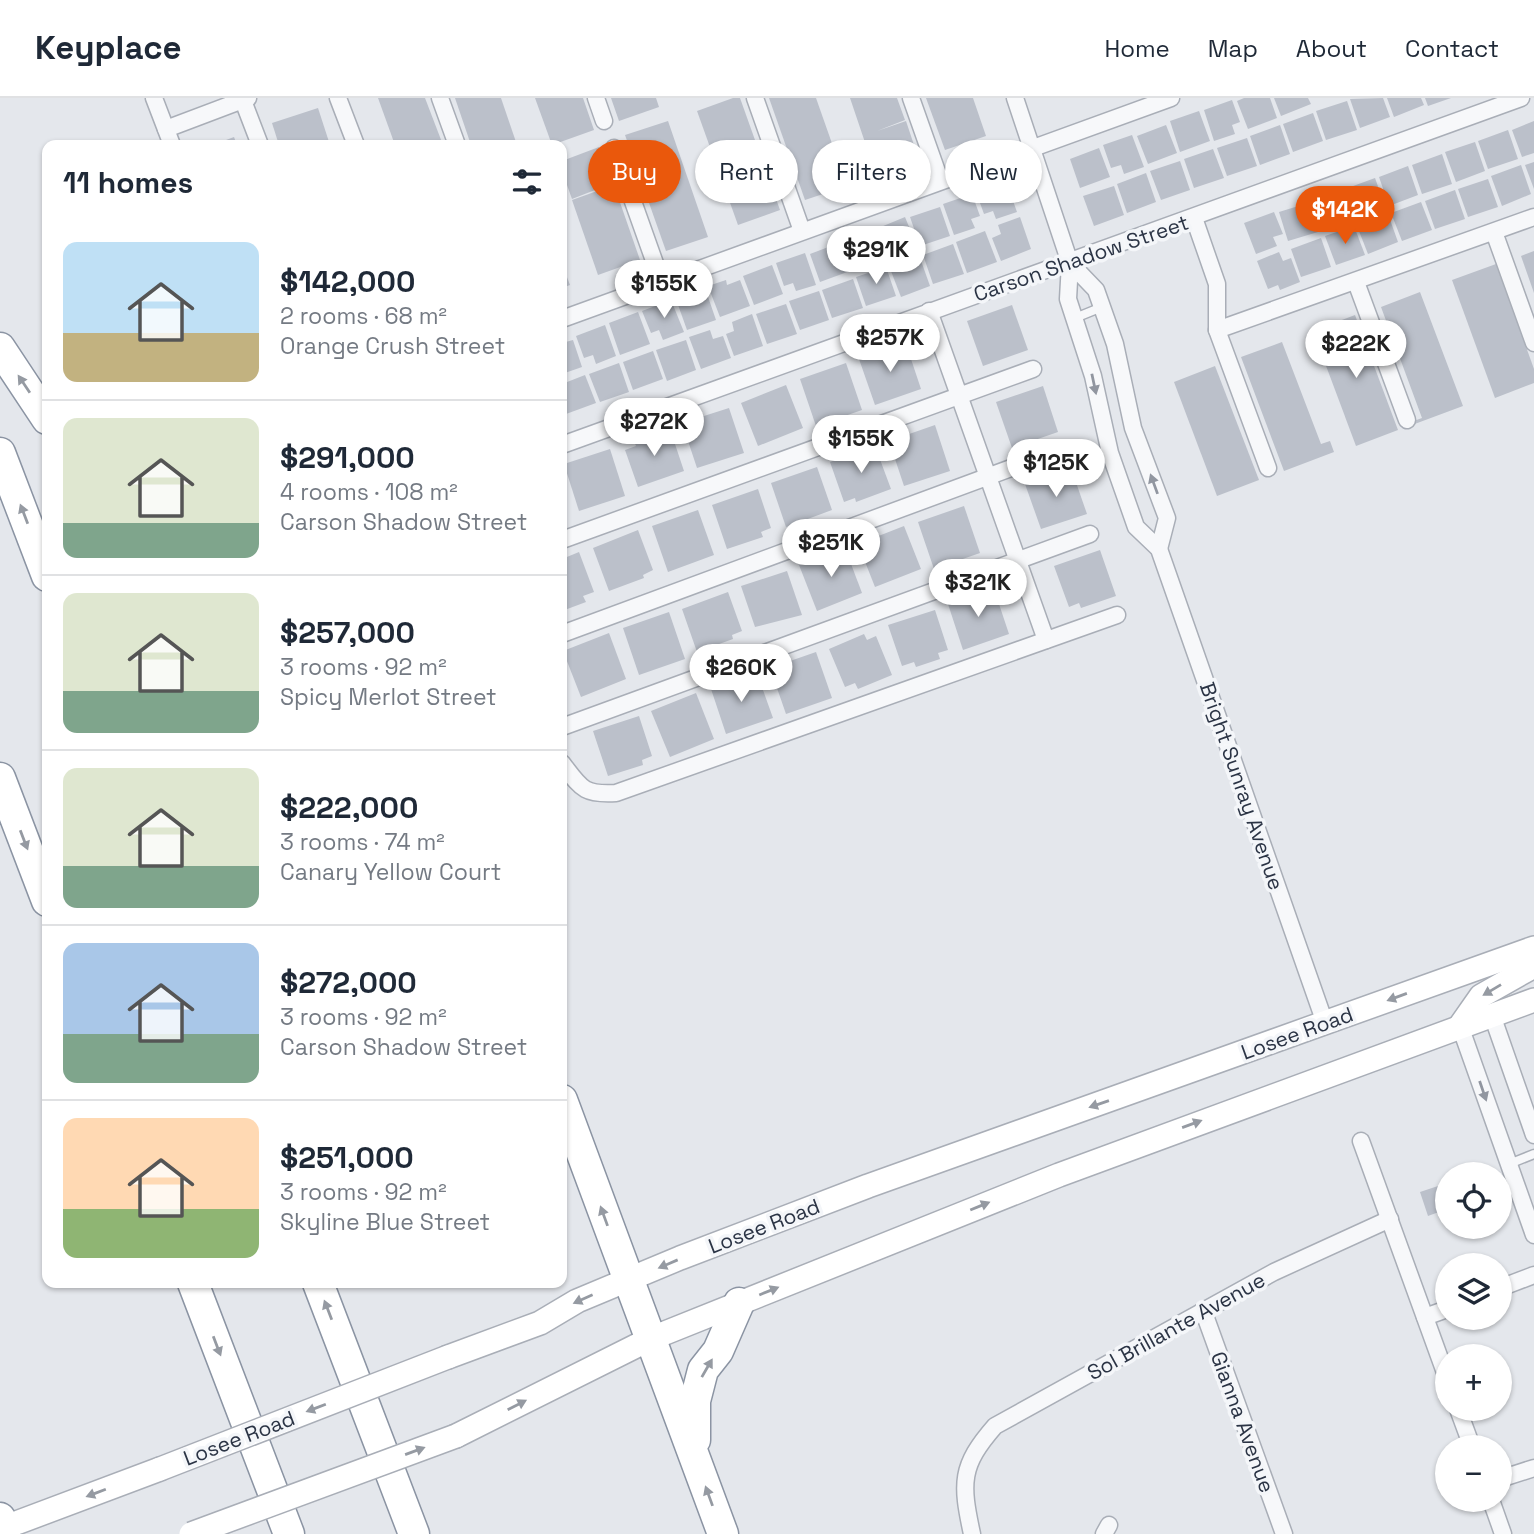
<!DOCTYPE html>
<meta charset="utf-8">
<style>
:root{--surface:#fff;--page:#f2f2f3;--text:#1f2937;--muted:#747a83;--line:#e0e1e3;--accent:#ea580c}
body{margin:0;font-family:"Space Grotesk",sans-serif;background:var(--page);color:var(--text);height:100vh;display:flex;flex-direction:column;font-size:26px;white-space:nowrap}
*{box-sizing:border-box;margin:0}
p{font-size:23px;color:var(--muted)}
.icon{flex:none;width:38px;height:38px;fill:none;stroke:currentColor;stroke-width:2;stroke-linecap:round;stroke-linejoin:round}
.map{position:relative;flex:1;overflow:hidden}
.drawer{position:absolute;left:42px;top:42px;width:525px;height:1148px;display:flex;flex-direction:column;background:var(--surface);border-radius:14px;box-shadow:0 2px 5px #0004}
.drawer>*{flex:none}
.top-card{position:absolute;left:588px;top:42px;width:665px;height:63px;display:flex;gap:14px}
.buttons{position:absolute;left:1435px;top:1064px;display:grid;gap:14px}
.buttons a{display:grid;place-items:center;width:77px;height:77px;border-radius:50%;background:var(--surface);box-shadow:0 2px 5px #0004;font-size:35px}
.price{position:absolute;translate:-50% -60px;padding:0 16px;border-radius:24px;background:#fff;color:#222;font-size:23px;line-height:46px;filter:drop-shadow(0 2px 4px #0008)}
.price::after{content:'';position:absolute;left:50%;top:42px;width:21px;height:16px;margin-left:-10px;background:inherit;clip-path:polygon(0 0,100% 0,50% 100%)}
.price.active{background:var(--accent);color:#fff}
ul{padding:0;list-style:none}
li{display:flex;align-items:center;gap:21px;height:175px;padding:0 21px}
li+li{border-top:2px solid var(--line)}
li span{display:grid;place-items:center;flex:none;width:196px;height:140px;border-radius:14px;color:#555}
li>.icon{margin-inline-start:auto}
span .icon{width:84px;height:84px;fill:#fffc;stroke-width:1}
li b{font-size:30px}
h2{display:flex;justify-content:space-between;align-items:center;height:84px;padding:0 21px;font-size:30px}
.pill{padding:0 24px;border-radius:32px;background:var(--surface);box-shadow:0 2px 5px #0004;font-size:24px;line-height:63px}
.pill.active{background:var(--accent);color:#fff}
header{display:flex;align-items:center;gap:42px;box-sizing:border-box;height:98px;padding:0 35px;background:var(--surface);border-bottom:2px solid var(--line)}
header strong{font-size:33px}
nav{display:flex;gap:38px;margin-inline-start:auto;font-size:24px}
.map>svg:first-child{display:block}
</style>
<header>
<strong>Keyplace</strong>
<nav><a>Home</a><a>Map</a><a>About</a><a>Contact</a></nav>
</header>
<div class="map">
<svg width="1534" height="1436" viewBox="0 0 1534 1436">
<rect width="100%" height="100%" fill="#e4e7ec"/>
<g fill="#bbc0ca">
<polygon points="378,0 425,0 443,47 395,47"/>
<polygon points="455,0 501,0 517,47 471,47"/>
<polygon points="535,0 583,0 594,32 552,47"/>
<polygon points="611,0 656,0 659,9 619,23"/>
<polygon points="733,0 740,0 780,112 738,127 697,13"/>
<polygon points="769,0 816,0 847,88 805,102"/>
<polygon points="850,0 897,0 905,22 877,33 906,23 919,62 876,77"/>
<polygon points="926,0 973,0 986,38 945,52"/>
<polygon points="1244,0 1270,0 1277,20 1248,31 1237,3"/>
<polygon points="1274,0 1308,0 1311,6 1281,18"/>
<polygon points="1383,0 1390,19 1360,30 1350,1"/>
<polygon points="1387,0 1421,0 1424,7 1394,19"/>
<polygon points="1425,0 1451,0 1428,8"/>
<polygon points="1232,2 1240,24 1232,27 1235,36 1214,43 1204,12"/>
<polygon points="1347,3 1357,32 1326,42 1316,13"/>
<polygon points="318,10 330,47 279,47 272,25"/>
<polygon points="1199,13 1210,43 1180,54 1170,23"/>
<polygon points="1313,15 1323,43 1293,54 1283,26"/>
<polygon points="668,23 708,139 666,153 625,37"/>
<polygon points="1534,23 1534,55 1522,59 1512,32"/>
<polygon points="1166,27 1177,55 1148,66 1137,38"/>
<polygon points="1280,27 1290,56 1260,67 1250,38"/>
<polygon points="1508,32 1518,61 1488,71 1478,43"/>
<polygon points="1132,37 1144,69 1124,76 1121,67 1111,70 1103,47"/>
<polygon points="234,39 237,47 213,47"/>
<polygon points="1247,40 1257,68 1227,78 1217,50"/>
<polygon points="1475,44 1485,73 1456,84 1445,54"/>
<polygon points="599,49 613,85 572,101 562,73 562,63"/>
<polygon points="1099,50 1110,79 1080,90 1070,61"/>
<polygon points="1213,51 1224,80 1194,90 1184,61"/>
<polygon points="1442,56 1452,86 1422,96 1412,67"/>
<polygon points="1180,63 1190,92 1161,102 1150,73"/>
<polygon points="1534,64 1534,91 1525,67"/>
<polygon points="1521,67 1531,96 1502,108 1491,78"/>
<polygon points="1408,68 1418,97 1389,108 1379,79"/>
<polygon points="1146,75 1156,104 1127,115 1117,86"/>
<polygon points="1375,80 1385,108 1355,119 1345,91"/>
<polygon points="1488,81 1498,109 1468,119 1458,91"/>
<polygon points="1006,83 1017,114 996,121 993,113 984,116 976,94"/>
<polygon points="614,87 640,162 598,177 572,102"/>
<polygon points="1114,88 1124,117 1094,128 1083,98"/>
<polygon points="1342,92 1352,121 1322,132 1312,103"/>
<polygon points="1455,92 1465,121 1435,131 1425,103"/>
<polygon points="972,96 980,118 971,121 975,130 954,137 943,106"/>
<polygon points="1421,104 1432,132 1402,143 1391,115"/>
<polygon points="1308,105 1318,134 1288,143 1279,114"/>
<polygon points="940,109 950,138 920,148 910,119"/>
<polygon points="1274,114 1283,136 1273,139 1277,148 1256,156 1244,125"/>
<polygon points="1388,116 1398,144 1368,156 1357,128"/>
<polygon points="905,119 914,141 905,145 908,153 888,161 876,131"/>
<polygon points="1020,119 1031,151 1001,163 992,140 1001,136 998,127"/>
<polygon points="1354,128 1365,157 1336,167 1325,138"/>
<polygon points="873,131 884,161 853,171 842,142"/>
<polygon points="985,133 997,164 967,175 956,144"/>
<polygon points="1321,140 1331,169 1301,179 1291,151"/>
<polygon points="839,145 850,173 820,184 810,156"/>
<polygon points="953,146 964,176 933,186 923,157"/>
<polygon points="1534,153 1534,195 1521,158"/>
<polygon points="1279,154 1283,163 1291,160 1300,184 1280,192 1278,187 1268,191 1257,163"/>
<polygon points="805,155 816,187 796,193 793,185 784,188 776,165"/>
<polygon points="919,157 930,188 901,199 889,168"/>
<polygon points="562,166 570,187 562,190"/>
<polygon points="1496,166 1534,271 1534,285 1495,300 1452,182"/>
<polygon points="772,167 783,196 754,207 743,178"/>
<polygon points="886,169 896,198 866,208 856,179"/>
<polygon points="853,181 863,210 832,220 822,192"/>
<polygon points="726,182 727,187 740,182 750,208 720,219 708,188"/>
<polygon points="706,193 716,222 687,232 677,204"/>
<polygon points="819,193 829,222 800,232 789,203"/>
<polygon points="1420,194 1463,308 1412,327 1411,324 1422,320 1381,209"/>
<polygon points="671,202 684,234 663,242 659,232 651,235 642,213"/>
<polygon points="786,206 797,236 767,246 756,216"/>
<polygon points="1012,207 1028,252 983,268 967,223"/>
<polygon points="638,214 650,246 620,257 609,225"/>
<polygon points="752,216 763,248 734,258 726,236 734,233 732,224"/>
<polygon points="1355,217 1398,332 1356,348 1313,233"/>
<polygon points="605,227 616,258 596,266 593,257 584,260 576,238"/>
<polygon points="710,232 713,241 723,238 731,260 701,271 689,239"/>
<polygon points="573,242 582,269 562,276 562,245"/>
<polygon points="686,242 696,272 667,283 656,252"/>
<polygon points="1282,244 1321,346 1330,343 1334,354 1284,373 1241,259"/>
<polygon points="906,246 921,291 875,307 859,261"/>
<polygon points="653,253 663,281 633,292 623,264"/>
<polygon points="619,265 629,294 600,304 589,276"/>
<polygon points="846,265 862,312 816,328 800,281"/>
<polygon points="1215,268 1259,382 1217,398 1174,284"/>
<polygon points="585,277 596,305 566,316 562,304 562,286"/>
<polygon points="786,287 803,330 758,348 741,305"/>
<polygon points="1043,288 1058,334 1012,350 996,304"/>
<polygon points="729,310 744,355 697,370 682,325"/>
<polygon points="935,327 950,373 904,388 889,343"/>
<polygon points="670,331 684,373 638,389 625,352 636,348 634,343"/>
<polygon points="875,348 891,391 856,404 855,400 844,404 830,364"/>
<polygon points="610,351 625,398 579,413 564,366"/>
<polygon points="817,369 832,412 786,429 771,385"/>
<polygon points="1071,370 1087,416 1041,431 1025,386"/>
<polygon points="758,391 771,430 761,434 763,439 727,451 712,407"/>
<polygon points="964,408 980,455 934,471 918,424"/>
<polygon points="698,412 714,457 668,474 652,428"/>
<polygon points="904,428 921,471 875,489 858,446"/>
<polygon points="638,432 653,472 643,477 644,480 609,493 593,450"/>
<polygon points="845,450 862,495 817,513 799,467"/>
<polygon points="1100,452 1116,498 1081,510 1079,505 1069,509 1054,468"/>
<polygon points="579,454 594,494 583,498 586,504 562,513 562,461"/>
<polygon points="787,473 802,517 755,529 741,488"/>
<polygon points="994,491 1009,536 963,552 948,506"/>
<polygon points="728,494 742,533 732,537 733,541 697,554 682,511"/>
<polygon points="935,512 948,552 938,555 940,561 916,569 914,564 902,568 888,527"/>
<polygon points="669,514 685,561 639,577 623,530"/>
<polygon points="609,535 626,581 581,599 563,553"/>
<polygon points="864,536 867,542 876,538 892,577 858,591 855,585 845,589 829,551"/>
<polygon points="816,554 832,600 786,616 770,570"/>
<polygon points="746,579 748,584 759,581 773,620 726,636 711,591"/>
<polygon points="696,595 714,641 670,659 651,613"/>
<polygon points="639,618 652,658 642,662 643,667 608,678 593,633"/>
<polygon points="1447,1085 1447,1111 1428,1118 1420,1094"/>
</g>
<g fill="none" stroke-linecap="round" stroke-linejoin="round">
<g stroke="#a9aeb7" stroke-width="11">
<g id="lane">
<polyline points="1075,220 1102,209"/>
<polyline points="1509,1066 1534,1056"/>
</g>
</g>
<g stroke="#a9aeb7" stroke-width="19">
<g id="street">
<polyline points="154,0 172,47"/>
<polyline points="242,0 260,47"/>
<polyline points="338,0 356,47"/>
<polyline points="440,0 457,47"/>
<polyline points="596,0 604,23"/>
<polyline points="755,0 802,133"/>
<polyline points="911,0 940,82"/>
<polyline points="1015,0 1070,165 1068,201 1093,278 1110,355 1136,429 1159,451 1325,925"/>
<polyline points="166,31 248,0"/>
<polyline points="614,50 662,185"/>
<polyline points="1194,120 1217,186 1217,232 1268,370"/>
<polyline points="1494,134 1534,245"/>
<polyline points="1070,165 1096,192 1115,246 1133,330 1167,420 1159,451"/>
<polyline points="1356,184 1407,322"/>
<polyline points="929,213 1046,542"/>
<polyline points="562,221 1171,0"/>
<polyline points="1217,232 1534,119"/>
<polyline points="562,347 1521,0"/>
<polyline points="562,442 1033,271"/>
<polyline points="562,536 1057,353"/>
<polyline points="562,629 1090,436"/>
<path d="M 562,665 C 581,690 583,697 616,695 L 1117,517"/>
<polyline points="1492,917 1534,1037"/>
<polyline points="1460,928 1534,1137"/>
<polyline points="1361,1043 1447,1280"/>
<polyline points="1500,1190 1534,1177"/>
<polyline points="1203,1212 1284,1436"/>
<polyline points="1425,1219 1447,1211"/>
<polyline points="1458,1311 1472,1349"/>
<polyline points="1500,1381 1534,1370"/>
<polyline points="1491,1402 1503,1436"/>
<path d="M 972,1436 C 961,1385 960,1368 995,1328 L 1274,1174 L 1390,1121"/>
<polyline points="1104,1436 1109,1427"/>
</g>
</g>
<g stroke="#a9aeb7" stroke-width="26">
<g id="secondary">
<polyline points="1460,928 1481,898 1534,868"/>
<polyline points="448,1259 540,1225 577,1203 680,1160 868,1088 1534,850"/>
<polyline points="456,1338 650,1241 1059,1077 1534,902"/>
<polyline points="3,1430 160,1371"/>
</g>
</g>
<g stroke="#8b94a3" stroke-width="33">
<g id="highway">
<polyline points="0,250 47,321"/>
<polyline points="0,355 47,478"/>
<polyline points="0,680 47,803"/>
<polyline points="562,1002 723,1436"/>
<polyline points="193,1185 289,1436"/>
<polyline points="318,1185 414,1436"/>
<polyline points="695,1342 695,1303 703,1272 718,1253 739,1205"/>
<polyline points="0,1420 5,1436"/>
</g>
</g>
<use href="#lane" stroke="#f7f8fa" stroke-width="8"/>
<use href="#street" stroke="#f7f8fa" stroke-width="16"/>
<use href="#secondary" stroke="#fff" stroke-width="23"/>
<use href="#highway" stroke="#fff" stroke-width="30"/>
<g stroke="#a9aeb7" stroke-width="26" stroke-linecap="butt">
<g id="secondary-bridge">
<polyline points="160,1371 448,1259"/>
<polyline points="191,1436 456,1338"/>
</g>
</g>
<use href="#secondary-bridge" stroke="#fff" stroke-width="23"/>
</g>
<defs><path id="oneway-solid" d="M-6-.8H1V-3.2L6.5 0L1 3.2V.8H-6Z" transform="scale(1.75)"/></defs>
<g fill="#959aa2">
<use href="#oneway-solid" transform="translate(24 286) rotate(-124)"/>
<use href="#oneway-solid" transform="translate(24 416) rotate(-111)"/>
<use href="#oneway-solid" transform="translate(24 742) rotate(69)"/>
<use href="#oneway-solid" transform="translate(1492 892) rotate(149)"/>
<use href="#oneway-solid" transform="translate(1397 899) rotate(160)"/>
<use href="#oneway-solid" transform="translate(1099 1006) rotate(161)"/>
<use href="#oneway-solid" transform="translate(1192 1026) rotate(-20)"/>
<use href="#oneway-solid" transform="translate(980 1108) rotate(-22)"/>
<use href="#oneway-solid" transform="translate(604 1118) rotate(-110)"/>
<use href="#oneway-solid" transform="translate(668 1166) rotate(157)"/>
<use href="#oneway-solid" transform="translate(769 1193) rotate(-22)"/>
<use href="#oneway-solid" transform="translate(583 1201) rotate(156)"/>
<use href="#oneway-solid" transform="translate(328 1212) rotate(-111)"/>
<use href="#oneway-solid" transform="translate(217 1248) rotate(69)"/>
<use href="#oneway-solid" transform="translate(707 1270) rotate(-60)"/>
<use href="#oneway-solid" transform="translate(517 1307) rotate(-27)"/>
<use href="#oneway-solid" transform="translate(316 1310) rotate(159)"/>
<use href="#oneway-solid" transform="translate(415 1353) rotate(-20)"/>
<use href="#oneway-solid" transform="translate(96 1395) rotate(159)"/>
<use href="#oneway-solid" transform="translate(709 1398) rotate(-110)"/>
</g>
<g fill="#9196a0">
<use href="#oneway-solid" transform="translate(1094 286) rotate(78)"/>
<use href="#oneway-solid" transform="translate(1154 386) rotate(-110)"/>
<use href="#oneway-solid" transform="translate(1483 993) rotate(71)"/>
</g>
<g text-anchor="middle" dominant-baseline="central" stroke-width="7" stroke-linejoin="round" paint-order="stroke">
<g font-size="21" fill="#2b3445" stroke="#f4f6f9">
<text transform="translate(1081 160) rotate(-19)">Carson Shadow Street</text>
<text transform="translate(1242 688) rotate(71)">Bright Sunray Avenue</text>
<text transform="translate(1297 935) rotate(-20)">Losee Road</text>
<text transform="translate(764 1128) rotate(-21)">Losee Road</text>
<text transform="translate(1176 1228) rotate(-29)">Sol Brillante Avenue</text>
<text transform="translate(1243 1324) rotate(70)">Gianna Avenue</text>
<text transform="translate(239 1340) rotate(-21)">Losee Road</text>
</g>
</g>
</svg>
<div class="buttons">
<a><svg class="icon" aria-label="locate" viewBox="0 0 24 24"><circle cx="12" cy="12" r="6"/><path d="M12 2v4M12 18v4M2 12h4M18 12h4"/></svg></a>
<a><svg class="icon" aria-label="layers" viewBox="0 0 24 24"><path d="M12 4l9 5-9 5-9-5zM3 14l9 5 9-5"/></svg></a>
<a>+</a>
<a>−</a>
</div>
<b class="price active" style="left:1345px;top:148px">$142K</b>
<b class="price" style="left:876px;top:188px">$291K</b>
<b class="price" style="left:664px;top:222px">$155K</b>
<b class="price" style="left:890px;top:276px">$257K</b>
<b class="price" style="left:1356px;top:282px">$222K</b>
<b class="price" style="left:654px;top:360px">$272K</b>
<b class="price" style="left:861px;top:377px">$155K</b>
<b class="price" style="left:1056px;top:401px">$125K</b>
<b class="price" style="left:831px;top:481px">$251K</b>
<b class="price" style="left:978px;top:521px">$321K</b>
<b class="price" style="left:741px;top:606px">$260K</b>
<div class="top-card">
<a class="pill active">Buy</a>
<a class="pill">Rent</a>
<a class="pill">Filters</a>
<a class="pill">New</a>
</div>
<section class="drawer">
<h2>11 homes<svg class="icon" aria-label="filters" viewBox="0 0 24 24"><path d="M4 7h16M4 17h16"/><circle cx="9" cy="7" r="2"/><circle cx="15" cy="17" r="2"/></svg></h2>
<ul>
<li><span style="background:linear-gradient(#bfe0f5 65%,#c2b280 0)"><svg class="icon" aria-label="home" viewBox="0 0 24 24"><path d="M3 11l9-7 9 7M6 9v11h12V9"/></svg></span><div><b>$142,000</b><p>2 rooms · 68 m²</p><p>Orange Crush Street</p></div></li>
<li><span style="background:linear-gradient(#dfe7d0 75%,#7fa58c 0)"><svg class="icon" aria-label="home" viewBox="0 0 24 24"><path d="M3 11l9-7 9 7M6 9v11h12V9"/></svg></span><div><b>$291,000</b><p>4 rooms · 108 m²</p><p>Carson Shadow Street</p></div></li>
<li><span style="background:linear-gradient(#dfe7d0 70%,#7fa58c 0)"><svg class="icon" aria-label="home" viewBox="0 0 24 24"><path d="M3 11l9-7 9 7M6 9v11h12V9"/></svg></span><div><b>$257,000</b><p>3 rooms · 92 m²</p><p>Spicy Merlot Street</p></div></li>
<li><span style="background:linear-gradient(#dfe7d0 70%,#7fa58c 0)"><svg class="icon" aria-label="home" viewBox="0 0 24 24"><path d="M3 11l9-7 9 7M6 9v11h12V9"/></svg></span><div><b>$222,000</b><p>3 rooms · 74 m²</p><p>Canary Yellow Court</p></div></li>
<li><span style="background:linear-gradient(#a9c7e8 65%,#7fa58c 0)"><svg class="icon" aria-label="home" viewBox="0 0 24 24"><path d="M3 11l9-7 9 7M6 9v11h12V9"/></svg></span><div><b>$272,000</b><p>3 rooms · 92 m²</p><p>Carson Shadow Street</p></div></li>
<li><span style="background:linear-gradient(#ffd9b3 65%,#8fb573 0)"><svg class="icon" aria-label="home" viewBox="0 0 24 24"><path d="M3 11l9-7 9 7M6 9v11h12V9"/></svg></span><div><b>$251,000</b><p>3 rooms · 92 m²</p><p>Skyline Blue Street</p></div></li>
</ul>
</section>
</div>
